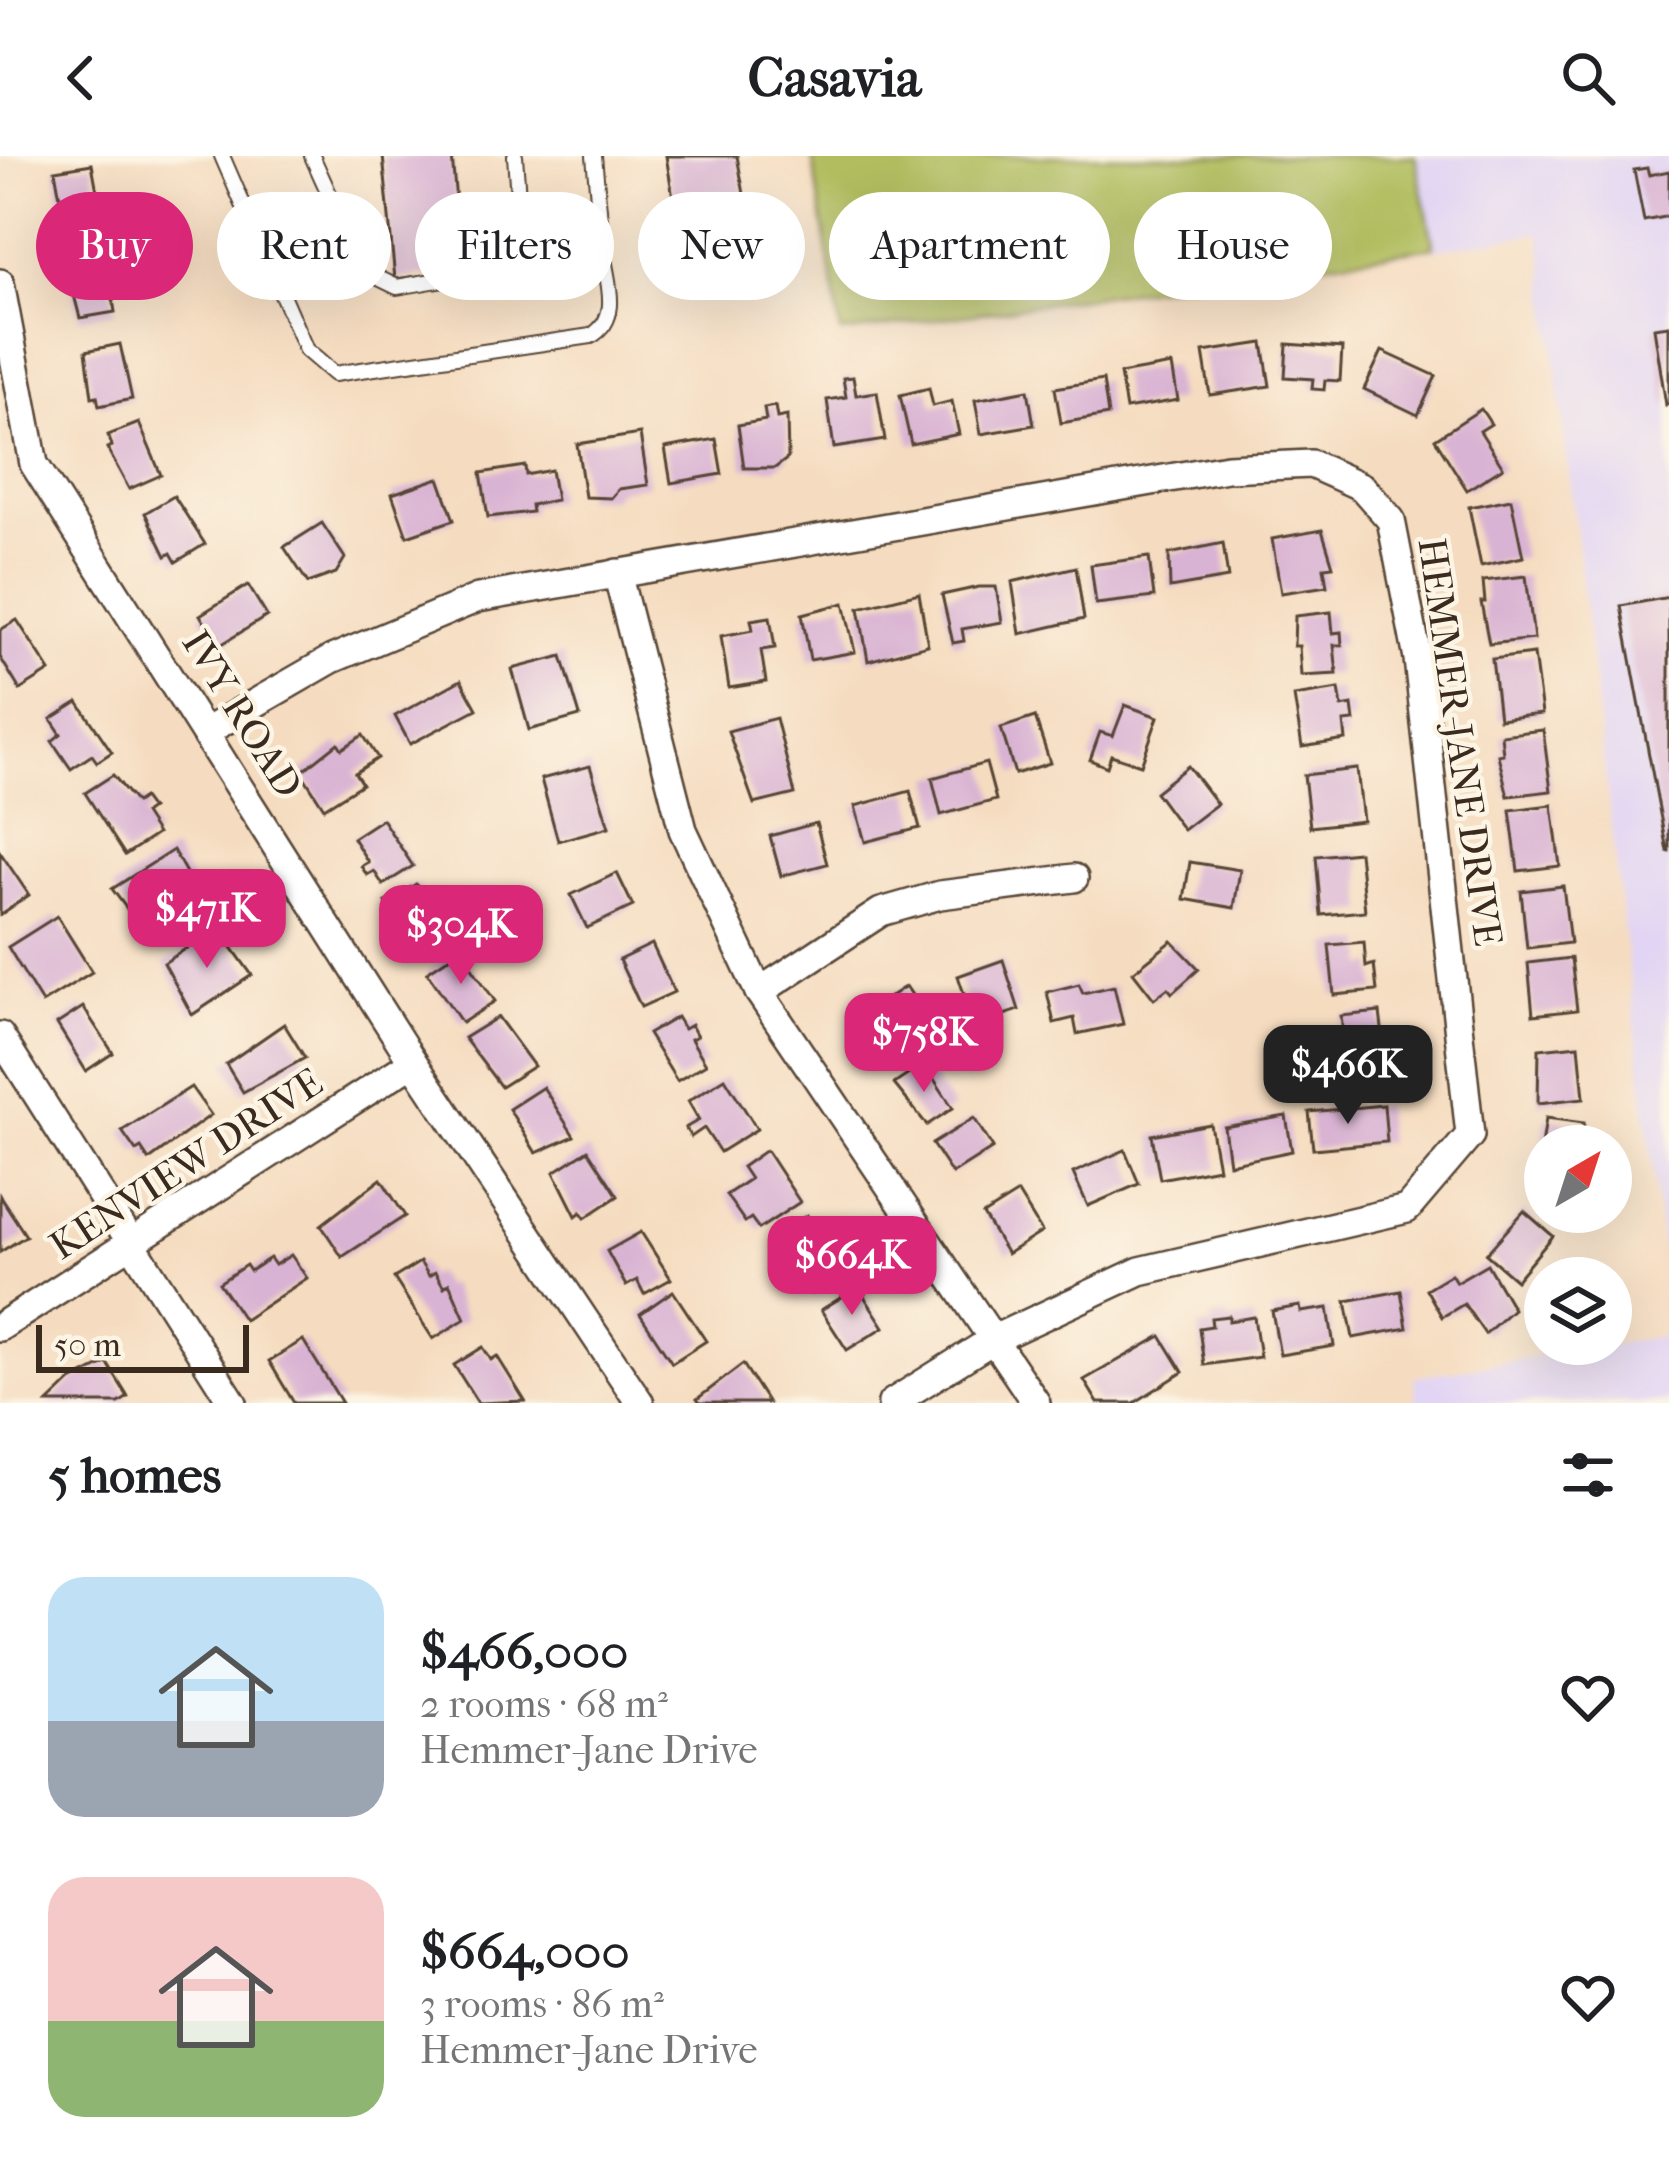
<!DOCTYPE html>
<meta charset="utf-8">
<style>
:root{--surface:#fff;--page:#f6f6f6;--text:#202124;--muted:#757577;--accent:#db2777}
body{margin:0;font-family:"IM FELL French Canon",serif;background:var(--page);color:var(--text);height:100vh;display:flex;flex-direction:column;font-size:45px;white-space:nowrap}
*{box-sizing:border-box;margin:0}
p{font-size:39px;color:var(--muted)}
.icon{flex:none;width:66px;height:66px;fill:none;stroke:currentColor;stroke-width:2;stroke-linecap:round;stroke-linejoin:round}
.map{position:relative;height:1247px;overflow:hidden}
.details{display:flex;flex-direction:column;background:var(--surface);flex:1}
.details>*{flex:none}
.guide{position:absolute;left:36px;top:36px;width:1599px;height:108px;display:flex;gap:24px}
.needle{width:78px;rotate:39deg}
.controls{position:absolute;left:1524px;top:969px;display:grid;gap:24px}
.controls a{display:grid;place-items:center;width:108px;height:108px;border-radius:50%;background:var(--surface);box-shadow:0 12px 48px #0002;font-size:60px}
.scale{position:absolute;left:36px;bottom:30px;width:213px;box-sizing:border-box;padding-left:12px;border:6px solid #3b2a1e;border-top:0;font-size:33px;line-height:42px;white-space:nowrap;color:#3b2a1e;-webkit-text-stroke:9px #fcf5e5;paint-order:stroke}
.price{position:absolute;translate:-50% -102px;padding:0 27px;border-radius:24px;background:var(--accent);color:#fff;font-size:39px;line-height:78px;filter:drop-shadow(0 3px 6px #0008)}
.price::after{content:'';position:absolute;left:50%;top:72px;width:36px;height:27px;margin-left:-18px;background:inherit;clip-path:polygon(0 0,100% 0,50% 100%)}
.price.active{background:#222;color:#fff}
ul{padding:0;list-style:none}
li{display:flex;align-items:center;gap:36px;height:300px;padding:0 48px}
li span{display:grid;place-items:center;flex:none;width:336px;height:240px;border-radius:36px;color:#555}
li>.icon{margin-inline-start:auto}
span .icon{width:144px;height:144px;fill:#fffc;stroke-width:1}
li b{font-size:51px}
h2{display:flex;justify-content:space-between;align-items:center;height:144px;padding:0 48px;font-size:51px}
.tag{padding:0 42px;border-radius:54px;background:var(--surface);box-shadow:0 12px 48px #0002;font-size:42px;line-height:108px}
.tag.active{background:var(--accent);color:#fff}
header{display:flex;justify-content:space-between;align-items:center;height:156px;padding:0 48px;background:var(--surface);font-size:54px;font-weight:700}
.map>svg:first-child{display:block}
</style>
<header><svg class="icon" aria-label="back" viewBox="0 0 24 24"><path d="M15 5l-7 7 7 7"/></svg>Casavia<svg class="icon" aria-label="search" viewBox="0 0 24 24"><circle cx="10" cy="10" r="6"/><path d="M15 15l6 6"/></svg></header>
<div class="map">
<svg width="1669" height="1247" viewBox="0 0 1669 1247">
<rect width="100%" height="100%" fill="#fcf5e5"/>
<filter id="ink" filterUnits="userSpaceOnUse"><feTurbulence type="fractalNoise" baseFrequency=".00833" numOctaves="2"/><feDisplacementMap in="SourceGraphic" scale="24" xChannelSelector="R" yChannelSelector="G"/><feConvolveMatrix kernelMatrix="1 2 1 2 8 2 1 2 1" color-interpolation-filters="sRGB"/></filter>
<filter id="wash" filterUnits="userSpaceOnUse"><feTurbulence type="fractalNoise" baseFrequency=".004" numOctaves="4" result="noise"/><feDisplacementMap in="SourceGraphic" scale="48" xChannelSelector="R" yChannelSelector="G"/><feGaussianBlur stdDeviation="2.7" result="paint"/><feColorMatrix in="noise" values="0 0 0 0 0 0 0 0 0 0 0 0 0 0 0 0 0 1.4 0 .05"/><feComposite in="paint" operator="in"/></filter>
<g filter="url(#wash)">
<rect width="100%" height="100%" fill="#f5dcc0"/>
<g fill="#e1d4f4">
<polygon points="1414,0 1669,0 1669,1149 1540,77 1433,94"/>
<polygon points="1669,1179 1669,1247 1417,1247 1414,1221"/>
</g>
<polygon fill="#b1bd5f" stroke="#76743e" stroke-width="3" points="812,0 1415,0 1434,91 841,177"/>
<g id="blocks">
<g fill="#d9b3d3">
<polygon points="383,0 452,0 462,114 395,123"/>
<polygon points="666,0 737,0 746,49 677,65"/>
<polygon points="92,8 103,68 66,75 55,14"/>
<polygon points="1647,12 1649,19 1669,15 1669,60 1644,65 1634,14"/>
<polygon points="106,100 115,156 80,162 68,116 73,116 72,105"/>
<polygon points="1669,170 1669,248 1666,249 1654,172"/>
<polygon points="1263,187 1270,230 1210,239 1203,196"/>
<polygon points="120,188 132,243 99,250 97,240 92,241 86,195"/>
<polygon points="1287,188 1342,192 1340,225 1325,224 1324,234 1312,233 1313,223 1285,221"/>
<polygon points="1382,195 1436,220 1418,259 1364,233"/>
<polygon points="1172,209 1178,244 1126,253 1120,218"/>
<polygon points="853,221 856,239 877,236 885,284 834,292 827,244 846,241 843,222"/>
<polygon points="1103,224 1108,259 1061,267 1055,232"/>
<polygon points="929,232 933,250 952,245 959,278 911,288 900,239"/>
<polygon points="1028,234 1034,269 981,278 975,244"/>
<polygon points="775,250 777,262 787,260 788,302 775,312 744,312 738,269 766,264 764,252"/>
<polygon points="1481,253 1491,268 1480,275 1503,311 1467,334 1435,283"/>
<polygon points="139,267 161,319 129,333 107,292 112,290 108,279"/>
<polygon points="640,278 648,329 619,333 611,342 585,341 577,288"/>
<polygon points="716,283 722,318 671,327 665,292"/>
<polygon points="525,310 526,319 551,314 556,344 531,349 532,356 488,361 481,317"/>
<polygon points="439,322 454,364 407,380 392,338"/>
<polygon points="174,340 205,388 176,406 171,397 166,400 145,357"/>
<polygon points="1511,343 1523,401 1481,410 1469,351"/>
<polygon points="322,367 345,402 336,417 308,427 284,391"/>
<polygon points="1322,374 1333,410 1324,411 1327,430 1281,437 1272,383"/>
<polygon points="1223,387 1228,422 1170,432 1169,398"/>
<polygon points="1149,401 1154,441 1096,448 1091,409"/>
<polygon points="1076,411 1084,463 1020,478 1012,426"/>
<polygon points="1526,420 1534,483 1489,488 1481,446 1485,446 1483,425"/>
<polygon points="248,429 267,460 219,490 200,459"/>
<polygon points="979,431 996,431 1002,466 962,473 964,485 953,487 942,439"/>
<polygon points="919,437 928,489 868,505 859,452"/>
<polygon points="1669,441 1669,695 1667,695 1621,450"/>
<polygon points="844,447 855,496 810,504 802,458"/>
<polygon points="1331,456 1333,477 1341,476 1342,489 1334,489 1337,518 1301,520 1299,490 1294,490 1295,460"/>
<polygon points="770,461 775,492 761,494 766,526 729,532 721,480 753,474 751,464"/>
<polygon points="17,464 50,515 20,534 0,501 0,474"/>
<polygon points="1534,498 1542,558 1499,563 1492,503"/>
<polygon points="562,500 580,560 529,574 512,513"/>
<polygon points="461,524 477,553 410,588 395,560"/>
<polygon points="1339,533 1342,551 1352,549 1354,565 1344,566 1346,584 1302,591 1294,540"/>
<polygon points="78,546 112,596 97,606 92,599 71,613 52,585 61,578 51,563"/>
<polygon points="1125,549 1158,561 1141,609 1111,599 1107,611 1090,604 1100,576 1113,580"/>
<polygon points="1035,561 1050,607 1015,618 1001,572"/>
<polygon points="776,562 795,638 754,648 728,575"/>
<polygon points="1543,574 1551,635 1508,640 1498,599 1503,598 1501,579"/>
<polygon points="363,579 378,602 355,617 362,628 324,652 301,616 338,587 342,593"/>
<polygon points="986,607 996,644 941,659 932,622"/>
<polygon points="590,610 609,671 558,685 541,623"/>
<polygon points="1188,610 1217,648 1183,674 1155,636"/>
<polygon points="1357,613 1363,665 1310,671 1304,619"/>
<polygon points="113,619 136,647 143,642 151,653 144,658 157,678 125,699 85,637"/>
<polygon points="910,635 920,672 865,686 855,650"/>
<polygon points="1552,649 1560,710 1518,715 1510,654"/>
<polygon points="382,663 413,710 383,729 374,715 367,719 361,710 368,706 353,682"/>
<polygon points="816,667 827,708 781,720 770,680"/>
<polygon points="173,694 202,745 147,780 112,733"/>
<polygon points="0,696 29,739 0,759"/>
<polygon points="1359,696 1365,755 1321,759 1316,700"/>
<polygon points="1190,706 1240,714 1234,752 1184,743"/>
<polygon points="617,717 633,750 587,772 571,739"/>
<polygon points="416,728 450,782 430,794 426,789 417,795 386,746"/>
<polygon points="1563,730 1570,787 1527,792 1521,735"/>
<polygon points="57,760 92,816 42,847 8,791"/>
<polygon points="218,772 252,819 192,859 164,807"/>
<polygon points="1172,785 1199,813 1172,837 1168,832 1154,843 1133,816"/>
<polygon points="1364,786 1366,811 1374,808 1377,835 1334,839 1329,789"/>
<polygon points="652,788 674,836 641,851 619,804"/>
<polygon points="460,794 495,845 462,867 427,816"/>
<polygon points="1571,802 1577,854 1533,859 1528,807"/>
<polygon points="1003,804 1019,854 986,865 981,850 969,853 958,820"/>
<polygon points="1079,828 1083,837 1114,830 1123,868 1077,878 1074,862 1054,867 1047,836"/>
<polygon points="906,830 926,860 898,878 906,891 881,907 871,892 880,886 862,859"/>
<polygon points="83,851 113,897 86,915 57,868"/>
<polygon points="1380,856 1386,906 1347,910 1341,860"/>
<polygon points="498,861 534,910 501,931 464,882"/>
<polygon points="677,861 684,873 691,869 697,880 691,883 706,908 677,925 648,878"/>
<polygon points="284,868 305,902 243,936 226,908"/>
<polygon points="1579,889 1584,942 1538,947 1539,893"/>
<polygon points="924,908 953,952 927,969 894,928"/>
<polygon points="725,922 757,973 720,996 704,972 691,981 685,972 699,964 688,945"/>
<polygon points="191,931 211,959 149,1004 141,992 136,995 122,975"/>
<polygon points="543,931 574,980 536,997 509,953"/>
<polygon points="1384,949 1387,986 1313,993 1309,956"/>
<polygon points="1286,960 1292,995 1229,1008 1224,971"/>
<polygon points="974,962 993,992 952,1018 932,988"/>
<polygon points="1546,962 1584,967 1581,990 1542,990"/>
<polygon points="1210,968 1218,1012 1160,1023 1152,979"/>
<polygon points="1542,992 1545,992 1545,1022 1539,1021"/>
<polygon points="588,994 618,1040 585,1062 581,1056 576,1060 554,1016"/>
<polygon points="766,994 800,1046 759,1073 751,1062 745,1066 726,1039 750,1023 742,1011"/>
<polygon points="1125,994 1139,1028 1088,1050 1073,1017"/>
<polygon points="381,1023 405,1060 342,1101 321,1069"/>
<polygon points="1018,1037 1042,1076 1007,1098 983,1059"/>
<polygon points="0,1040 26,1080 0,1096"/>
<polygon points="1524,1055 1553,1080 1516,1124 1486,1098"/>
<polygon points="807,1059 823,1085 828,1083 845,1118 812,1138 775,1079"/>
<polygon points="641,1076 671,1123 644,1138 637,1124 626,1130 607,1095"/>
<polygon points="291,1099 307,1122 244,1164 219,1127 246,1109 250,1115 270,1102 275,1109"/>
<polygon points="420,1106 429,1120 435,1116 444,1131 449,1127 465,1163 433,1183 394,1122"/>
<polygon points="1487,1108 1513,1153 1485,1178 1464,1148 1442,1161 1426,1133 1451,1118 1456,1126"/>
<polygon points="858,1131 884,1171 847,1194 821,1154"/>
<polygon points="673,1135 706,1185 672,1207 640,1158"/>
<polygon points="1401,1135 1407,1172 1353,1182 1346,1145"/>
<polygon points="1300,1150 1301,1156 1328,1152 1334,1190 1280,1199 1272,1155"/>
<polygon points="1229,1160 1229,1165 1254,1161 1260,1201 1204,1209 1199,1172 1212,1170 1211,1162"/>
<polygon points="1161,1180 1183,1216 1134,1247 1098,1247 1084,1224"/>
<polygon points="303,1184 342,1247 294,1247 269,1205"/>
<polygon points="483,1191 491,1204 497,1200 525,1245 478,1247 454,1209"/>
<polygon points="107,1207 128,1241 119,1247 48,1247 71,1225"/>
<polygon points="743,1208 768,1247 700,1247 697,1243"/>
</g>
</g>
</g>
<g filter="url(#ink)">
<use href="#blocks" fill-opacity="0" stroke="#574536" stroke-width="3"/>
<g fill="none" stroke-linecap="round" stroke-linejoin="round">
<g stroke="#574536" stroke-width="18">
<g id="lane">
<path d="M 222,0 L 306,194 L 334,218 L 591,180 C 622,162 607,126 603,96"/>
<polyline points="312,0 364,115 397,131 603,96 594,0"/>
<polyline points="515,0 523,109"/>
</g>
</g>
<g stroke="#574536" stroke-width="32">
<g id="street">
<polyline points="0,127 34,308 413,906 640,1247"/>
<polyline points="617,417 683,674 759,836 1036,1247"/>
<polyline points="207,575 332,503 478,442 1227,312 1311,308 1362,331 1391,364 1418,503 1470,979 1407,1053 1140,1115 994,1183 892,1247"/>
<polyline points="759,836 881,756 940,739 1074,722"/>
<polyline points="0,880 233,1247"/>
<polyline points="0,1171 413,906"/>
</g>
</g>
<use href="#lane" stroke="#fff" stroke-width="14"/>
<use href="#street" stroke="#fff" stroke-width="27"/>
</g>
</g>
<g text-anchor="middle" dominant-baseline="central" stroke-width="9" stroke-linejoin="round" paint-order="stroke">
<g font-size="39" fill="#3b2a1e" stroke="#fcf5e5">
<text transform="translate(242 558) rotate(58)">IVY ROAD</text>
<text transform="translate(1460 586) rotate(82)">HEMMER-JANE DRIVE</text>
<text transform="translate(186 1008) rotate(-33)">KENVIEW DRIVE</text>
</g>
</g>
</svg>
<div class="controls">
<a><svg class="needle" viewBox="-14 -14 28 28"><path d="M0-13l5 13h-10z" fill="#e53935"/><path d="M0 13l5-13h-10z" fill="#757577"/></svg></a>
<a><svg class="icon" aria-label="layers" viewBox="0 0 24 24"><path d="M12 4l9 5-9 5-9-5zM3 14l9 5 9-5"/></svg></a>
</div>
<div class="scale">50 m</div>
<b class="price" style="left:207px;top:815px">$471K</b>
<b class="price" style="left:461px;top:831px">$304K</b>
<b class="price" style="left:924px;top:939px">$758K</b>
<b class="price active" style="left:1348px;top:971px">$466K</b>
<b class="price" style="left:852px;top:1162px">$664K</b>
<div class="guide">
<a class="tag active">Buy</a>
<a class="tag">Rent</a>
<a class="tag">Filters</a>
<a class="tag">New</a>
<a class="tag">Apartment</a>
<a class="tag">House</a>
</div>
</div>
<section class="details">
<h2>5 homes<svg class="icon" aria-label="filters" viewBox="0 0 24 24"><path d="M4 7h16M4 17h16"/><circle cx="9" cy="7" r="2"/><circle cx="15" cy="17" r="2"/></svg></h2>
<ul>
<li><span style="background:linear-gradient(#bfe0f5 60%,#9aa5b1 0)"><svg class="icon" aria-label="home" viewBox="0 0 24 24"><path d="M3 11l9-7 9 7M6 9v11h12V9"/></svg></span><div><b>$466,000</b><p>2 rooms · 68 m²</p><p>Hemmer-Jane Drive</p></div><svg class="icon" aria-label="heart" viewBox="0 0 24 24"><path d="M12 20l-8-8c-3-5 5-10 8-4 3-6 11-1 8 4z"/></svg></li>
<li><span style="background:linear-gradient(#f6c9c9 60%,#8fb573 0)"><svg class="icon" aria-label="home" viewBox="0 0 24 24"><path d="M3 11l9-7 9 7M6 9v11h12V9"/></svg></span><div><b>$664,000</b><p>3 rooms · 86 m²</p><p>Hemmer-Jane Drive</p></div><svg class="icon" aria-label="heart" viewBox="0 0 24 24"><path d="M12 20l-8-8c-3-5 5-10 8-4 3-6 11-1 8 4z"/></svg></li>
</ul>
</section>
